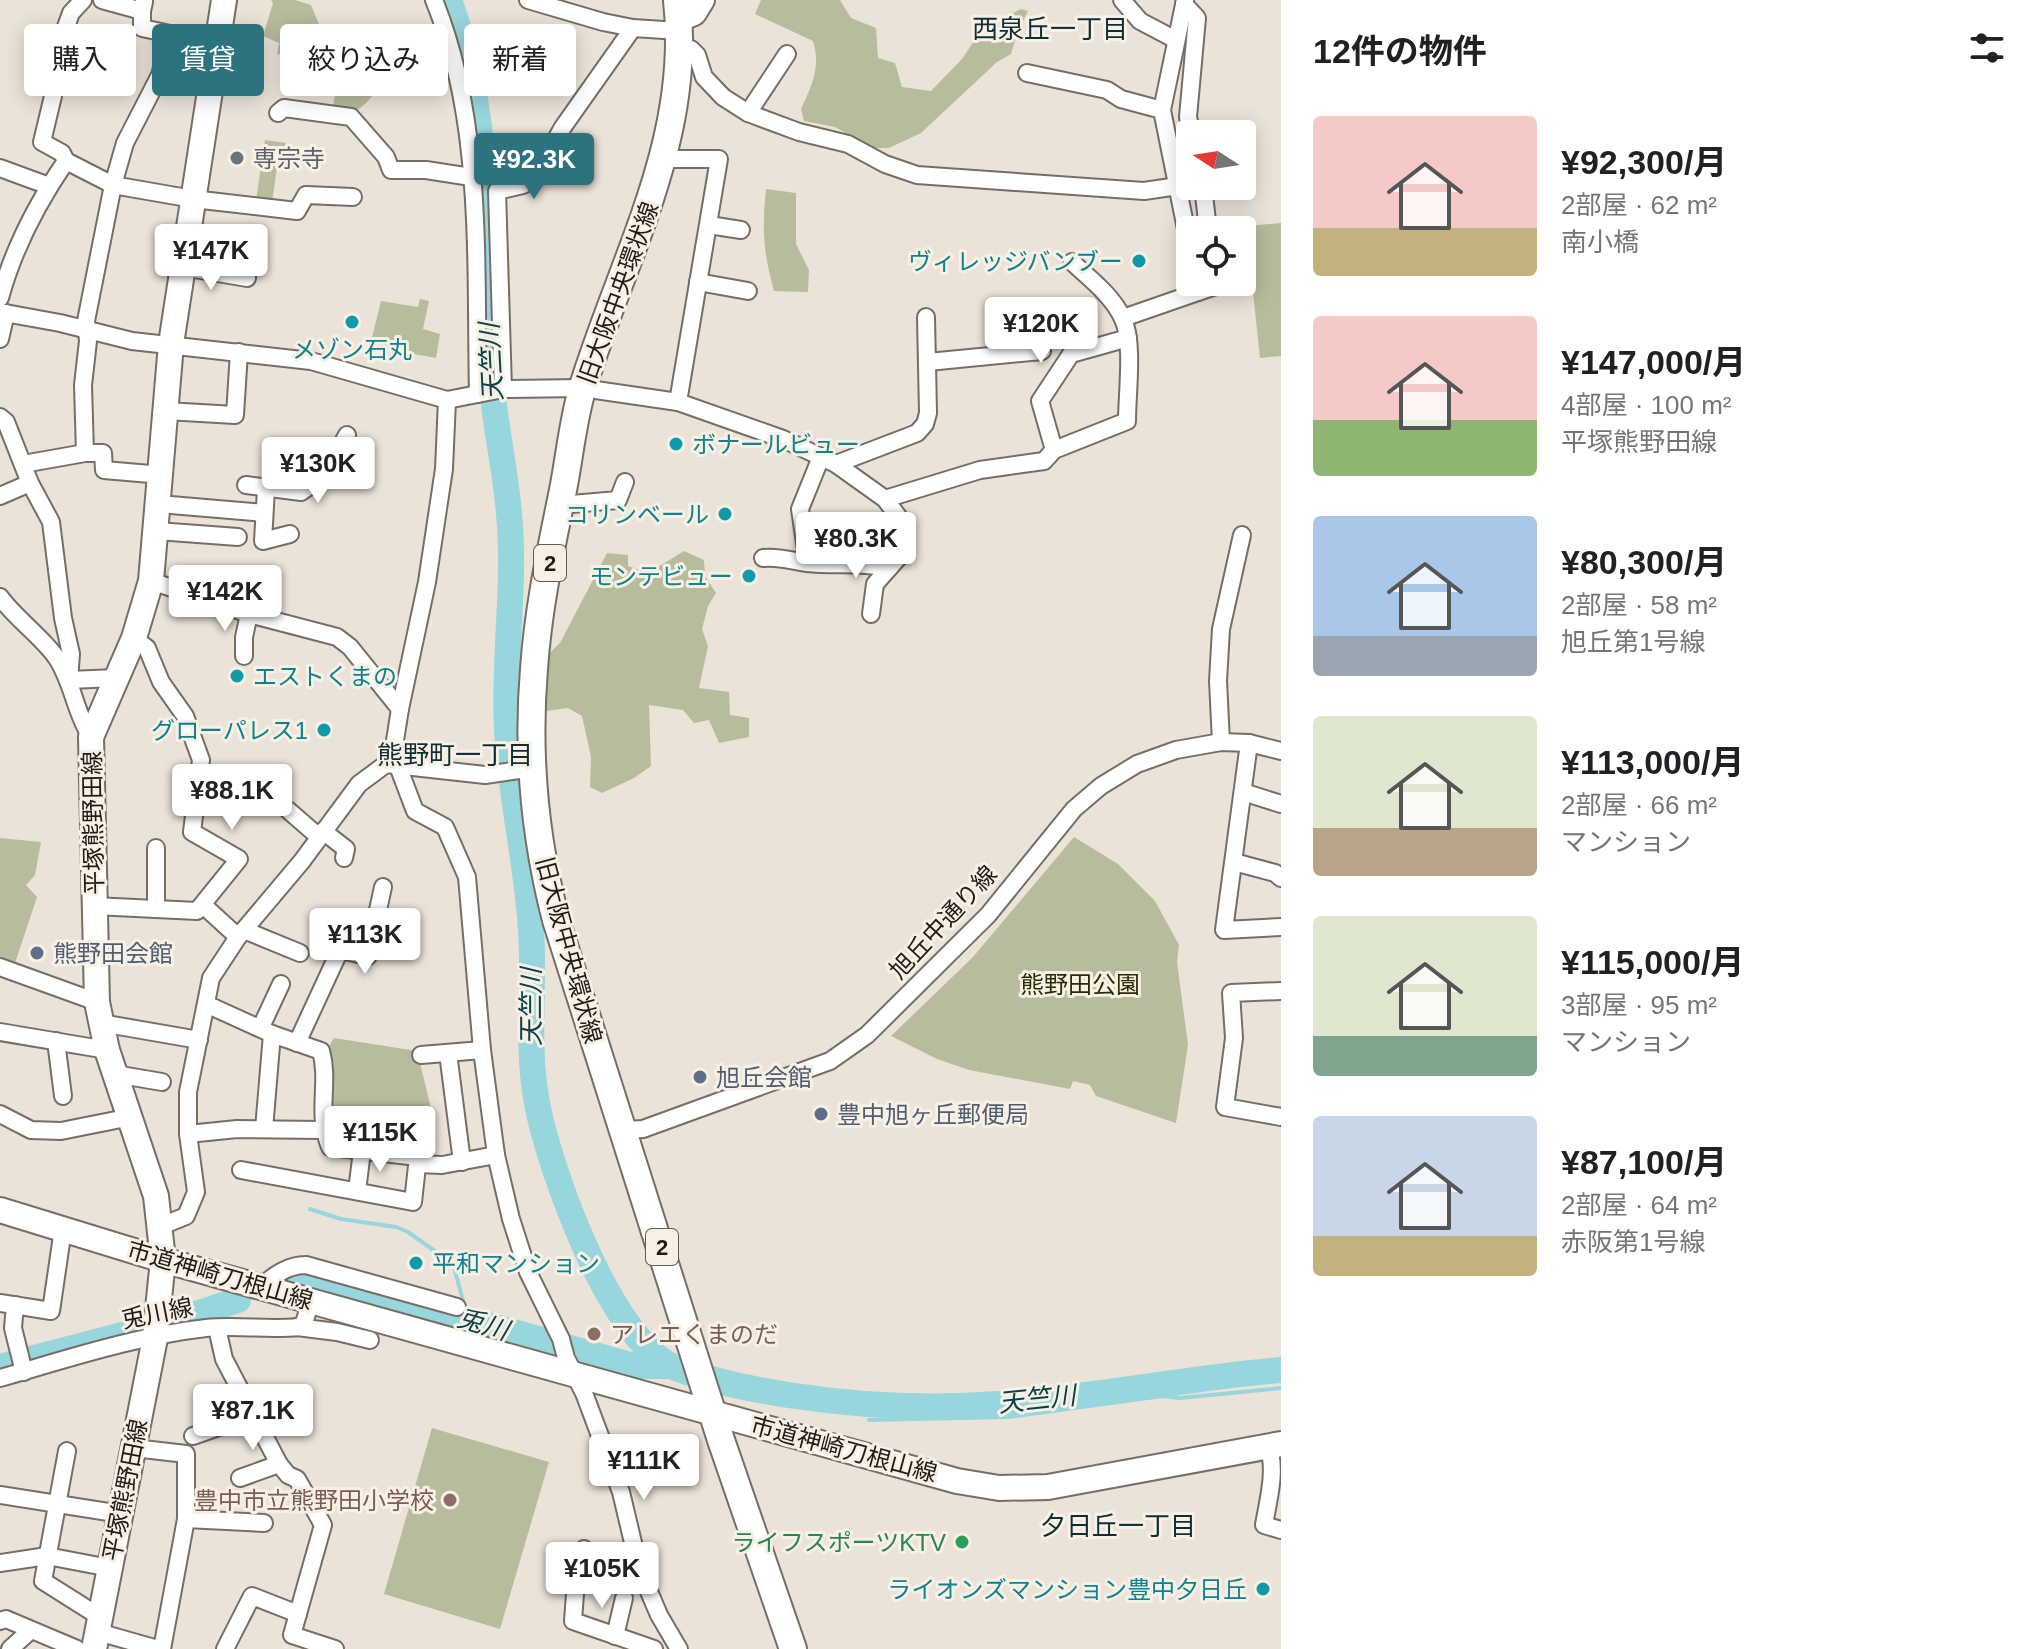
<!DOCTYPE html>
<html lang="ja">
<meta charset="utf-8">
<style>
:root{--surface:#fff;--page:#f2f2f2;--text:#202124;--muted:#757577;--accent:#2c727f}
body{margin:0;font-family:Arial,"Noto Sans JP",sans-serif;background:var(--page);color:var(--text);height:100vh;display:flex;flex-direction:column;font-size:30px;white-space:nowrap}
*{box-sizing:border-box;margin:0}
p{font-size:26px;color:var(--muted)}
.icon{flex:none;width:44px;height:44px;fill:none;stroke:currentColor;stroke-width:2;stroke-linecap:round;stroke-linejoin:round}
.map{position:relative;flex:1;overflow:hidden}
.sheet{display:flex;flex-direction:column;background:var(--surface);width:760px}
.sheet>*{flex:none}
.hud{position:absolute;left:24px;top:24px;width:760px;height:72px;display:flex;gap:16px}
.needle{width:52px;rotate:282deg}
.fabs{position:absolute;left:1176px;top:120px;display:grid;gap:16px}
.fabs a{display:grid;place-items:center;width:80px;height:80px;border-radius:8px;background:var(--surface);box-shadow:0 4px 20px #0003;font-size:40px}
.price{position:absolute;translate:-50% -68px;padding:0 18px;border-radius:8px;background:#fff;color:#222;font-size:26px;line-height:52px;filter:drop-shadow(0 2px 4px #0008)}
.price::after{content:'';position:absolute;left:50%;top:48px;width:24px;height:18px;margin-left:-12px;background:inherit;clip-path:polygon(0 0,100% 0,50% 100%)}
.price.current{background:var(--accent);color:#fff}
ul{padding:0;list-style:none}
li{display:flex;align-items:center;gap:24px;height:200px;padding:0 32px}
li span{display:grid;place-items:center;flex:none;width:224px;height:160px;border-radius:8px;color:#555}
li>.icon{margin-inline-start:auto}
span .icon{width:96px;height:96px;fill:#fffc;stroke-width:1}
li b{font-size:34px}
h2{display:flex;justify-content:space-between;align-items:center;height:96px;padding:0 32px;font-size:34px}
.tag{padding:0 28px;border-radius:8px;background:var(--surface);box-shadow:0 4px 20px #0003;font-size:28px;line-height:72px}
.tag.current{background:var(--accent);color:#fff}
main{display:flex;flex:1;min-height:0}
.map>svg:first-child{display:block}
</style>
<main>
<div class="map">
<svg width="1281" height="1649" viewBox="0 0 1281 1649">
<rect width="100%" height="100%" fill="#ece3d8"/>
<g fill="#b7bc9c">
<path d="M 271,0 L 295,0 L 311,5 C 318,22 326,45 346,51 C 353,53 365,50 372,49 C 379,80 382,95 353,113 L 333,109 L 337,77 L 319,71 L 320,63 L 277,54 L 279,43 L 263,36 L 273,3 Z"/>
<path d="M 761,0 L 840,0 L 851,18 L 876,28 L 878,58 L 895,63 L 902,87 L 931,91 L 962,59 L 982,29 L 1021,9 L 1028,11 L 1018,31 L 1011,54 L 997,62 L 921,133 L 889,148 L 872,148 L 835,127 L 804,121 L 801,109 C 812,85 821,67 813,41 L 755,14 Z"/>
<polygon points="265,140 286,143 283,167 277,167 272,203 256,200"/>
<path d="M 766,189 L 796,193 L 796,244 L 809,270 L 808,292 L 774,291 C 763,251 762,229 766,189 Z"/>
<polygon points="1281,223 1281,356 1260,358 1246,226"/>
<polygon points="420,299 429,301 423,329 440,334 436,358 370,346 381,301 418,307"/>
<polygon points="684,551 704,560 705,576 716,593 708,606 702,629 708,646 699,688 729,692 730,715 749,718 749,737 719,743 709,720 694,723 683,710 649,705 651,766 634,778 602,793 590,787 591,757 582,716 568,708 540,712 542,660 560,643 607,553 628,555 628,566 648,573"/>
<polygon points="1074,837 1118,864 1155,901 1179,945 1177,962 1188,1045 1176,1123 1096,1096 1090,1085 1073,1081 1070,1089 969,1070 937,1059 891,1036 973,957"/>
<polygon points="0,838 41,842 35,875 26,885 37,897 15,963 0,958"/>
<polygon points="334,1038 417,1051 434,1120 373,1116 370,1145 338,1143 330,1126 327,1049"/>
<polygon points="432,1428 549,1462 500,1629 384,1594"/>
</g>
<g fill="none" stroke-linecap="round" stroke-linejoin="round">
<g stroke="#97d6dd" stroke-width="4">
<polyline points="310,1209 341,1219 396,1227 408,1232 453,1264 464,1304"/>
<polyline points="468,1317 469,1320"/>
<polyline points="869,1420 1009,1417 1162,1396 1180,1398 1281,1388"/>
</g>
<g stroke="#97d6dd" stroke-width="26">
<path d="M 449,0 C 492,115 486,242 490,363 C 492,414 505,463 509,514 C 516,585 503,657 507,728 C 510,796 527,863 531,930 C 535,989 526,1045 537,1103 C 549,1168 611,1343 676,1368 C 713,1382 755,1390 795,1396 C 862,1406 930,1409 998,1404 C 1093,1398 1186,1378 1281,1370"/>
<polyline points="295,1277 305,1275 318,1277 634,1366 671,1366"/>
<polyline points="0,1367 172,1322 238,1300"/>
</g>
<g stroke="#766e65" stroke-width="20">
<g id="street">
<polyline points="102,0 142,11 144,2"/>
<path d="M 434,0 C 484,123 475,263 478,394"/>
<polyline points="528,0 603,22 633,28 679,31"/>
<polyline points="1122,0 1140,21 1176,40"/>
<polyline points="1185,0 1162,110 1190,249"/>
<polyline points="1184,4 1197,18 1188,117 1192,134"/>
<polyline points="142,11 142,28 217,44"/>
<polyline points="63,35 71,13 83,0"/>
<polyline points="680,47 691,49 697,55 704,77 723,97 748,113 799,132 848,144 885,164 917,175 1144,191 1178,186"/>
<polyline points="1027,73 1107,90 1121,99 1162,110"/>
<polyline points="53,96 42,142 62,153 66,161 113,185 193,199 297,211 306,195 353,197"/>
<polyline points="278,113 284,108 351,117 386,157 391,170 426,170 471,177"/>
<polyline points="748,113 787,54"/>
<polyline points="664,159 719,159 678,402"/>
<polyline points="0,168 49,186"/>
<polyline points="1203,186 1208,230"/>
<polyline points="709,225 741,230"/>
<polyline points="183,267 247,278"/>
<polyline points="698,282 748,291"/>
<polyline points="1198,292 1216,286 1215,282"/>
<path d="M 0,298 C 13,250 38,202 66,161"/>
<polyline points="0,312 60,323 132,341 311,361 447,400 503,389 582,388 678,402 783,439 836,464 885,499 900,519 906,549 875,584 871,614"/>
<polyline points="1123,318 1198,292 1197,282"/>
<polyline points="0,339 6,313"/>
<polyline points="928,362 1042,351"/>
<polyline points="503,389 497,191 523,185 536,175 563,127 633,28"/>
<polyline points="447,400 444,469 427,582 400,709 393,753 415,811 445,827 467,877 482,1050 496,1155 511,1219 528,1272 561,1339 566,1358 584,1393 621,1492 639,1568 659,1615 679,1649"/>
<polyline points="166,411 235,415 239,352"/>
<polyline points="0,417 6,422 30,483 51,522 63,618 71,654 69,680 116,678"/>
<polyline points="307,448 339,451"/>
<polyline points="1054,450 1040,401 1071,354 1128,338"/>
<polyline points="85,453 83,385 88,341 86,321 113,185 125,143 160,75 171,34"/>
<polyline points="23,464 85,453 103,453 104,470 162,475"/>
<polyline points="836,464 917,433 925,424 928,413 926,317"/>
<path d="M 246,485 L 301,492 C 323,478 335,458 347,435"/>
<polyline points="266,489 263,541 290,534"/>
<polyline points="0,496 30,483"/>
<path d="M 885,499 L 980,470 L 1044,461 L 1054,450 L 1127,421 C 1127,393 1134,343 1123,319 C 1113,296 1089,278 1072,262"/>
<polyline points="159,504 264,513"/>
<polyline points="560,505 618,500 625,482"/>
<polyline points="157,531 238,537"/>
<path d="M 763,558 C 778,556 792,561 807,563 C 834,566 862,562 889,568"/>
<polyline points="808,563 800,509 821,457"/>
<polyline points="151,581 249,614 337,637 350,647 400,709"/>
<path d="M 0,597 C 16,619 40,635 56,657 C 73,682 75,713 91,737"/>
<polyline points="244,656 244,637 249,614"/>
<polyline points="1221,742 1218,681 1221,629 1242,535"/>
<polyline points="1249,743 1224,930 1281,927"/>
<polyline points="1243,792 1281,804"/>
<polyline points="288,810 319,837"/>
<polyline points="323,831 346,849 344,858"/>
<polyline points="156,848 156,909"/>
<polyline points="1234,862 1275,873 1281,878"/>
<polyline points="203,905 238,937"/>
<polyline points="94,906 197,911 239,859 192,832 201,760 185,716 161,682 147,648 134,638"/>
<polyline points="244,930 300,953"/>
<polyline points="372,939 405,945"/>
<polyline points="0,967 97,1002"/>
<polyline points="1281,991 1231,993 1234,1038 1225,1107 1281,1117"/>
<path d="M 206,1004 L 272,1034 L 321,1051 C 330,1082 316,1113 330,1147 L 418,1157 L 413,1202 L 241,1170"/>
<polyline points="101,1023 199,1040"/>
<polyline points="261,1027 281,984"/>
<polyline points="0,1032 107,1050"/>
<polyline points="56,1041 63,1096"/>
<polyline points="297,1043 340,950 368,956 383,887"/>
<polyline points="448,1053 462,1162"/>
<polyline points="421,1055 482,1050"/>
<polyline points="115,1074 162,1082"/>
<polyline points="0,1114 31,1130 61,1131 131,1117"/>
<polyline points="264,1129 272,1034"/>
<polyline points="624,1130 643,1129 830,1061 867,1035 988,915 1074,809 1101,786 1137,764 1176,750 1221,742 1249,743 1281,751"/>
<polyline points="188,1134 237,1129 323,1130"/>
<polyline points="418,1164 442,1165 496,1155"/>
<polyline points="357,1191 362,1151"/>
<polyline points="161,1226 186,1216 196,1192 188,1134 188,1092 211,978 238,937 302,861 359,784 386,764 485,775 533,768"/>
<path d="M 261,1287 C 274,1275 288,1265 306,1265 L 457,1307"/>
<polyline points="0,1303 51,1311 63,1229"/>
<polyline points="15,1305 13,1328 24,1372"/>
<polyline points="297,1327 337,1332 370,1340"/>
<polyline points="217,1328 224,1359 279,1464 288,1475 297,1479 323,1525 292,1635 335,1649"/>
<path d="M 0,1378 C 67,1359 136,1336 206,1328 C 236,1325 268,1330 299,1327 L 304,1323 L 311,1301"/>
<polyline points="193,1436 253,1415"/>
<path d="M 1268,1446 C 1277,1469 1268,1501 1264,1525 L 1281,1530"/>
<polyline points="134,1448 186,1454 186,1519 162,1649"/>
<polyline points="67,1451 43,1581 100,1617"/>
<polyline points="240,1478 279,1464"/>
<polyline points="0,1495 121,1514"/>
<polyline points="186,1519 264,1523"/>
<polyline points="584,1549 576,1580 573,1621 654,1649"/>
<polyline points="0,1563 47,1556 110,1568"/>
<polyline points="0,1621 6,1619 77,1649"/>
<polyline points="98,1632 158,1649"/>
<polyline points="615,1636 624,1598"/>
<polyline points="10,1649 31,1630"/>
<polyline points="225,1649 252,1596 298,1614"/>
</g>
</g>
<g stroke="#766e65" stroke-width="28">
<g id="secondary">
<polyline points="679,19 694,13 702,0"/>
<polyline points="0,1210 163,1260 957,1481 999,1488 1048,1487 1281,1444"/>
<polyline points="94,1649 155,1338 163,1260 156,1196 107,1050 97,1002 91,737 134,638 151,581 171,344 224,0"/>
</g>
</g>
<g stroke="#766e65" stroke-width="30">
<path id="primary" d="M 677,0 C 692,139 624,255 584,383 C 573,417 570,455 563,490 C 551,549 538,609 534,669 C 527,752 535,839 556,920 L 721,1440 L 793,1649"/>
</g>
<use href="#street" stroke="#fff" stroke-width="16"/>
<use href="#secondary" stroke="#fff" stroke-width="24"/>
<use href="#primary" stroke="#fff" stroke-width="26"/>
</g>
<circle fill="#6b7280" stroke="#f9f0e5" stroke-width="3" cx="237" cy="158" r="8"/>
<g fill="#0f9aa8" stroke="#f9f0e5" stroke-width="3">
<circle cx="1139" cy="261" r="8"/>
<circle cx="352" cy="322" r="8"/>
<circle cx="676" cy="444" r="8"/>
<circle cx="725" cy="514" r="8"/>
<circle cx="749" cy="576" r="8"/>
<circle cx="237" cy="676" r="8"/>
<circle cx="324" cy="730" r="8"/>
<circle cx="416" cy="1263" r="8"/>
<circle cx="1263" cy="1589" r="8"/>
</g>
<g fill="#5c6f8a" stroke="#f9f0e5" stroke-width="3">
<circle cx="37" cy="953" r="8"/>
<circle cx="700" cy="1077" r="8"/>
<circle cx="821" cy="1114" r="8"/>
</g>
<g fill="#8d6e63" stroke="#f9f0e5" stroke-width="3">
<circle cx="594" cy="1334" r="8"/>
<circle cx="450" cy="1500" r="8"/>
</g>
<circle fill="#2e9e5b" stroke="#f9f0e5" stroke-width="3" cx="962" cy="1542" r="8"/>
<g text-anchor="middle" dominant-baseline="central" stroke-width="6" stroke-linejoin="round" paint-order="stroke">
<g fill="#f9f0e5" stroke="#605c56" stroke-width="2">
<rect x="534" y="545" width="32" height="36" rx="6"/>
<rect x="646" y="1229" width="32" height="36" rx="6"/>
</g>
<g font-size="22" font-weight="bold" fill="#1f1c18">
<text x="550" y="563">2</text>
<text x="662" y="1247">2</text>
</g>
<g font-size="24" fill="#5b616d" stroke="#f9f0e5" text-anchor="start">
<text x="253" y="158">専宗寺</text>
</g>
<g font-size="24" fill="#0d838f" stroke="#f9f0e5" text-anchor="end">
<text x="1123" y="261">ヴィレッジバンブー</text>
<text x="352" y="349" text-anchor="middle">メゾン石丸</text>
<text x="692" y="444" text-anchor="start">ボナールビュー</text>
<text x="709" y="514">コリンベール</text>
<text x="733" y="576">モンテビュー</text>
<text x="253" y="676" text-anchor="start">エストくまの</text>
<text x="308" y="730">グローパレス1</text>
<text x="432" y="1263" text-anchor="start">平和マンション</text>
<text x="1247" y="1589">ライオンズマンション豊中夕日丘</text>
</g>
<g font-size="24" fill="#1f1c18" stroke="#f9f0e5">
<text transform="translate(618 293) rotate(-70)">旧大阪中央環状線</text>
<text transform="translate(93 823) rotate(-91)">平塚熊野田線</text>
<text transform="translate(943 922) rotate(-47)">旭丘中通り線</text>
<text transform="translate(569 950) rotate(75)">旧大阪中央環状線</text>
<text transform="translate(220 1275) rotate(16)">市道神崎刀根山線</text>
<text transform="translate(157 1313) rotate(-11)">兎川線</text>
<text transform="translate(844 1449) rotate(15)">市道神崎刀根山線</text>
<text transform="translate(125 1490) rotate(-79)">平塚熊野田線</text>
</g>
<g font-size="24" fill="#4e5e75" stroke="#f9f0e5" text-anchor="start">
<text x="53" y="953">熊野田会館</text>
<text x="716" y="1077">旭丘会館</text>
<text x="837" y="1114">豊中旭ヶ丘郵便局</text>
</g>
<g font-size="24" fill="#292d06" stroke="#f9f0e5">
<text x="1080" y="984">熊野田公園</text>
</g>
<g font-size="24" fill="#785e54" stroke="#f9f0e5" text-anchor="start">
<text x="610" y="1334">アレエくまのだ</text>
<text x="434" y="1500" text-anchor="end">豊中市立熊野田小学校</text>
</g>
<g font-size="24" fill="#27864d" stroke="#f9f0e5" text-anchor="end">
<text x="946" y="1542">ライフスポーツKTV</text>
</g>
<g font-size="26" fill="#0c2e34" stroke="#f9f0e5">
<text x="1050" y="29">西泉丘一丁目</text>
<text x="455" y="755">熊野町一丁目</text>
<text x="1118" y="1526">夕日丘一丁目</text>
</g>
<g font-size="26" font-style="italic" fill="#074349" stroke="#f9f0e5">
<text transform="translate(491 362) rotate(-93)">天竺川</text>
<text transform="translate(531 1007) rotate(-90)">天竺川</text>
<text transform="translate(483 1324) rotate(16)">兎川</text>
<text transform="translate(1037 1399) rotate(-6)">天竺川</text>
</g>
</g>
</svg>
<div class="fabs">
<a><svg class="needle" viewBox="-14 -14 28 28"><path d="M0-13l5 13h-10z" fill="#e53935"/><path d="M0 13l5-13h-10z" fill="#757577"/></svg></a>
<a><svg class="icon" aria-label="locate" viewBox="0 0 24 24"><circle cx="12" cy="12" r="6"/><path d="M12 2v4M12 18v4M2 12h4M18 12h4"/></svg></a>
</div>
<b class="price current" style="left:534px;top:201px">¥92.3K</b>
<b class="price" style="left:211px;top:292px">¥147K</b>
<b class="price" style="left:1041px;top:365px">¥120K</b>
<b class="price" style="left:318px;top:505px">¥130K</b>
<b class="price" style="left:856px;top:580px">¥80.3K</b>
<b class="price" style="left:225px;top:633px">¥142K</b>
<b class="price" style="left:232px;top:832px">¥88.1K</b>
<b class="price" style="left:365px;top:976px">¥113K</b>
<b class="price" style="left:380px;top:1174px">¥115K</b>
<b class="price" style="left:253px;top:1452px">¥87.1K</b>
<b class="price" style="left:644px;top:1502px">¥111K</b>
<b class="price" style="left:602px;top:1610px">¥105K</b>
<div class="hud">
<a class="tag">購入</a>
<a class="tag current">賃貸</a>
<a class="tag">絞り込み</a>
<a class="tag">新着</a>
</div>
</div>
<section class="sheet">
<h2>12件の物件<svg class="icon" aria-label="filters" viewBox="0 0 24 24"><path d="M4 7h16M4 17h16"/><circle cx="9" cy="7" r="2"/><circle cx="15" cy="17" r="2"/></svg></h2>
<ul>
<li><span style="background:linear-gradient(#f6c9c9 70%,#c2b280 0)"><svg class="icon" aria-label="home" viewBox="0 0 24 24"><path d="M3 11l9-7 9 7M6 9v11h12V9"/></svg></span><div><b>¥92,300/月</b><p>2部屋 · 62 m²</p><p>南小橋</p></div></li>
<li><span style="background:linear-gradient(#f6c9c9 65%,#8fb573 0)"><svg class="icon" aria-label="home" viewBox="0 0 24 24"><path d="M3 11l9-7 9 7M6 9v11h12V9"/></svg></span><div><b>¥147,000/月</b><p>4部屋 · 100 m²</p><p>平塚熊野田線</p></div></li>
<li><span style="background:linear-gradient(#a9c7e8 75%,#9aa5b1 0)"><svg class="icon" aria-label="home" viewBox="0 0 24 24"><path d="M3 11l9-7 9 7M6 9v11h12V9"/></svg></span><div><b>¥80,300/月</b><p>2部屋 · 58 m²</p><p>旭丘第1号線</p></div></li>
<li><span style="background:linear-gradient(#dfe7d0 70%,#b9a48a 0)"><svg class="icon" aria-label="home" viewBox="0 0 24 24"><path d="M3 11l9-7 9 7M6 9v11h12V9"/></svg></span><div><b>¥113,000/月</b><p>2部屋 · 66 m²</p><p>マンション</p></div></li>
<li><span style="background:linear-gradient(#dfe7d0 75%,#7fa58c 0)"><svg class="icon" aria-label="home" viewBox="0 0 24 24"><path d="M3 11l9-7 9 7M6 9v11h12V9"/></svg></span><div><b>¥115,000/月</b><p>3部屋 · 95 m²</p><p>マンション</p></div></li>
<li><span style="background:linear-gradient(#c9d6e8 75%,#c2b280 0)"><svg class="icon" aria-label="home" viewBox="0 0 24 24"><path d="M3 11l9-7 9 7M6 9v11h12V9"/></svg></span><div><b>¥87,100/月</b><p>2部屋 · 64 m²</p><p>赤阪第1号線</p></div></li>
</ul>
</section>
</main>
